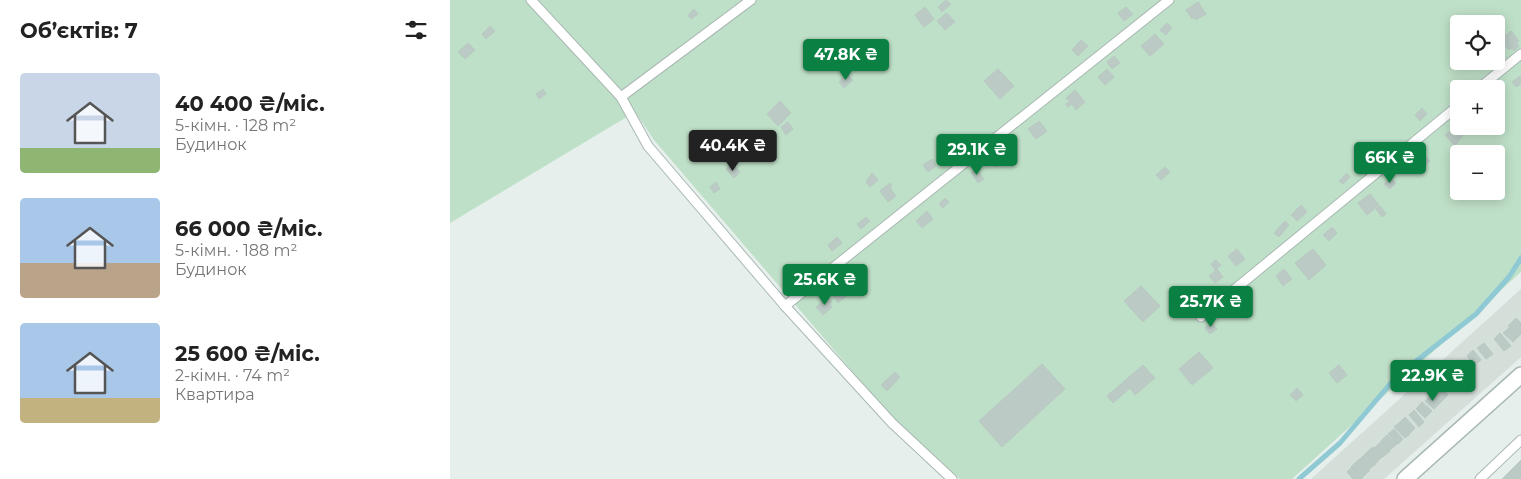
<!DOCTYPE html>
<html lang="uk">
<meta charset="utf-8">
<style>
:root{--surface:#fff;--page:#f2f2f2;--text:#222;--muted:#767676;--accent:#0b8043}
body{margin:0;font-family:Montserrat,sans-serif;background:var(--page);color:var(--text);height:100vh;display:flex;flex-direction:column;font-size:19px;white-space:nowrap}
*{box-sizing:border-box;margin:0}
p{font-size:16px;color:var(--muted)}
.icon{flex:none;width:28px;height:28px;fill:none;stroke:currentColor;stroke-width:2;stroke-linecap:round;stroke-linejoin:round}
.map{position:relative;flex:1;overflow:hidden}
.drawer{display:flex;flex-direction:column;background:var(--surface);width:450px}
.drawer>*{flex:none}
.fabs{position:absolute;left:1000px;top:15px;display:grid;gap:10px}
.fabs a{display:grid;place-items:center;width:55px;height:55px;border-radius:5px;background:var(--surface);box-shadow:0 2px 12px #0003;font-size:25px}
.price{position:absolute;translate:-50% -42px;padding:0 11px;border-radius:5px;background:var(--accent);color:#fff;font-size:16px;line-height:32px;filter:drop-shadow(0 1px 2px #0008)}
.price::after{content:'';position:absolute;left:50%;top:30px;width:15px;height:11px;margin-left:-8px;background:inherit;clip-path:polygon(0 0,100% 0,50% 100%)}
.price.active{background:#222;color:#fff}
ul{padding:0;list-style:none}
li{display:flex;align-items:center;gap:15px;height:125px;padding:0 20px}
li span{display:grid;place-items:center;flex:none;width:140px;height:100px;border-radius:5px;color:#555}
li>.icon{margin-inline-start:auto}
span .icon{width:60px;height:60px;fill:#fffc;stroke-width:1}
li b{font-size:21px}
h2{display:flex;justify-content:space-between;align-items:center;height:60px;padding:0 20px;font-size:21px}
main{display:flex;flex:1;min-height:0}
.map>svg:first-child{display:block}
</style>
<main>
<section class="drawer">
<h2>Об’єктів: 7<svg class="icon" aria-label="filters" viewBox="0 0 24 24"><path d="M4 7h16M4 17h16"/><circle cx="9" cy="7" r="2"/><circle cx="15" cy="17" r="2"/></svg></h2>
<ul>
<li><span style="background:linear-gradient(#c9d6e8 75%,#8fb573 0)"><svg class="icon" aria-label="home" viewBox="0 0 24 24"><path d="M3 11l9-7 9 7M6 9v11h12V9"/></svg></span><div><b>40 400 ₴/міс.</b><p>5-кімн. · 128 m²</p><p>Будинок</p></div></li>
<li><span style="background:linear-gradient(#a9c7e8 65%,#b9a48a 0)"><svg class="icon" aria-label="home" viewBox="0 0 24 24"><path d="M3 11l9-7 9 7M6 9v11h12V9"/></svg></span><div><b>66 000 ₴/міс.</b><p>5-кімн. · 188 m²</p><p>Будинок</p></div></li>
<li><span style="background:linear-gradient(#a9c7e8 75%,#c2b280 0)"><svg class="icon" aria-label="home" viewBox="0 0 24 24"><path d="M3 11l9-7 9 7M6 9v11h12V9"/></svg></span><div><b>25 600 ₴/міс.</b><p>2-кімн. · 74 m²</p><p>Квартира</p></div></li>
</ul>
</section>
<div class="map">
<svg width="1071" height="479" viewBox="0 0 1071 479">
<rect width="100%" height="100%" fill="#e6efeb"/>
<polygon fill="#d4dfda" points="1071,289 1071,357 934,479 861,479"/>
<path fill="#bfe0c8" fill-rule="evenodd" d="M 0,0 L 1071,0 L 1071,272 L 842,479 L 510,479 L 444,420 L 204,140 L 185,112 L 0,223 ZM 1009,24 L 1046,24 L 1046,61 L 1009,61 ZM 1009,89 L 1046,89 L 1046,126 L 1009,126 ZM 1009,154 L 1046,154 L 1046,191 L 1009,191 Z"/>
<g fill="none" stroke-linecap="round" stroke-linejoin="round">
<polyline stroke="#8ec9d4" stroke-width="5" points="849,479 890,443 946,377 1026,314 1059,277 1071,258"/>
</g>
<g fill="#bbcac4" stroke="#b8c9c2">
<polygon points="496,0 501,4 492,12 488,7"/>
<polygon points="748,2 756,14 746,20 744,17 742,19 736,10"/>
<polygon points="475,7 484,19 474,27 465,15"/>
<polygon points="676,7 683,14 674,21 668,13"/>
<polygon points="244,9 248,14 241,19 238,15"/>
<polygon points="497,13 505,22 502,24 494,15"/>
<polygon points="494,15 502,24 495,30 487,21"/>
<polygon points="717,23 722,28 716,35 710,30"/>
<polygon points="40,26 45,31 36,39 32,34"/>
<polygon points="1061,31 1069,41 1066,43 1069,46 1064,51 1062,48 1059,50 1050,40"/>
<polygon points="705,34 714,44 700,56 691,46"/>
<polygon points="631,40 638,46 628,56 622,50"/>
<polygon points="18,43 25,50 15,59 8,52"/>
<polygon points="423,49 429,56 421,62 415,55"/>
<polygon points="664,56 670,63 662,69 657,62"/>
<polygon points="548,69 564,86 550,99 534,81"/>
<polygon points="657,69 664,77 655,85 648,77"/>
<polygon points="397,74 403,80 394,88 389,82"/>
<polygon points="1070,76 1071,84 1066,87 1062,82"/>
<polygon points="1012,80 1017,85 1009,90 1006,86"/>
<polygon points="93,89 96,94 89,99 86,94"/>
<polygon points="625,90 635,102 626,110 622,104 618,107 616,104 620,102 616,98"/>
<polygon points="330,101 341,113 328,126 317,114"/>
<polygon points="972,108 977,114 970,121 965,115"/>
<polygon points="589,121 597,131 586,139 578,129"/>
<polygon points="338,122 343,129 336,135 331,127"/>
<polygon points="1009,123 1009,126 1016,131 1005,146 995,135"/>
<polygon points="306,142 314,150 304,160 302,157 307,152 301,146"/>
<polygon points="543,150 552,162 545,167 536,155"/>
<polygon points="972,153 980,161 972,168 965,160"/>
<polygon points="921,154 926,159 920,165 915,159"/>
<polygon points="482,159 486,166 478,172 473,165"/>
<polygon points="279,167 282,170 285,167 290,172 284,178 276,169"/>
<polygon points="715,167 720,172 711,180 706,175"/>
<polygon points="526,169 534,179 528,183 521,172"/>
<polygon points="422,173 428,180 420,187 416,182"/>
<polygon points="897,173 900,177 893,184 889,181"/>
<polygon points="940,178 946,183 940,189 934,184"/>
<polygon points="266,182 270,189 264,193 260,187"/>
<polygon points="440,183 442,186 440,188 446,196 438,202 430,191"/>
<polygon points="920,194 929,205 917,215 908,203"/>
<polygon points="495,198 499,202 493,208 489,204"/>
<polygon points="851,205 857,212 847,221 841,215"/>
<polygon points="930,206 936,214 932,217 926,209"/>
<polygon points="477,211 483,219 472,228 466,221"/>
<polygon points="416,217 420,221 411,229 407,224"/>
<polygon points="835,221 839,225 829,237 824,233"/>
<polygon points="882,227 887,233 879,241 873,235"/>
<polygon points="387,237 392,243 382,251 378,245"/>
<polygon points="787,249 795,259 786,266 778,256"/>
<polygon points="863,249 876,265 859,280 845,263"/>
<polygon points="766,260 771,265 765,270 761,264"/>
<polygon points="412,266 417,272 407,282 402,276"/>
<polygon points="767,269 773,277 765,283 759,276"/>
<polygon points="834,269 842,279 833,286 826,276"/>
<polygon points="394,285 400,293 388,303 382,294"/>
<polygon points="691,286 710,306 693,322 674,301"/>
<polygon points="378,297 382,302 380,304 382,307 373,315 366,307"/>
<polygon points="732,298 740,306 730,315 722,307"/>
<polygon points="790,302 794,308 785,315 781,309"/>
<polygon points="1066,318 1071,323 1071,334 1068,337 1058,326"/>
<polygon points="762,323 767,329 760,334 755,328"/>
<polygon points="1059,328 1068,337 1063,342 1053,333"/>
<polygon points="1050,333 1061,346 1054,351 1044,339"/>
<polygon points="1034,343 1043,354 1036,359 1027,348"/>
<polygon points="1023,350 1031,360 1024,365 1017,356"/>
<polygon points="749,352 763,368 742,385 729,369"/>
<polygon points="592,364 615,389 552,447 529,421"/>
<polygon points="693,365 705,378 685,395 680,388 663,403 657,396"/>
<polygon points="889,365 897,375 887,383 879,373"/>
<polygon points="445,372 450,377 437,391 431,385"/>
<polygon points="989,385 998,395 991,402 982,392"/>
<polygon points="847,388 853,395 846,401 840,395"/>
<polygon points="982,394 991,402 984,409 975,401"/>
<polygon points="972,402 982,411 975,418 966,409"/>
<polygon points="964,410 974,422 969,427 959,415"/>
<polygon points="955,417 965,428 960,433 950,422"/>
<polygon points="950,422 960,434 955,438 944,427"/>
<polygon points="944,429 953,439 948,444 938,434"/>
<polygon points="937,435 947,444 940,450 931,441"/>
<polygon points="931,442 940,451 933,457 924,448"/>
<polygon points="923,447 932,457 926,463 916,453"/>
<polygon points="916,453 926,464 919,469 910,459"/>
<polygon points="909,459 920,470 912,478 901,467"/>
<polygon points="1071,460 1071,479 1052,479"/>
<polygon points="902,467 912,479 903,479 897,472"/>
</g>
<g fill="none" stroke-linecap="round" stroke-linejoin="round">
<g stroke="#a8b8b2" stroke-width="11">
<g id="lane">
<polyline points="81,0 171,97 198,146 335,306 442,423 502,479"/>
<polyline points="1028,89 1071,54"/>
<polyline points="171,97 301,0"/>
<polyline points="335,306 719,0"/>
<polyline points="751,317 1009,105"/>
<polyline points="1030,479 1071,440"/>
</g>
</g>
<g stroke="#a8b8b2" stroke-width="18">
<polyline id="street" points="955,479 1071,375"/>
</g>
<use href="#lane" stroke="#fff" stroke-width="9"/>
<use href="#street" stroke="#fff" stroke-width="15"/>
</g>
</svg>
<div class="fabs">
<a><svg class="icon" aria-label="locate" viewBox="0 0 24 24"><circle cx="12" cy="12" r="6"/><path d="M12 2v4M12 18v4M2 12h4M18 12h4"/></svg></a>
<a>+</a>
<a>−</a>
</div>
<b class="price" style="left:396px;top:81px">47.8K ₴</b>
<b class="price active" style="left:283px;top:172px">40.4K ₴</b>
<b class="price" style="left:527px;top:176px">29.1K ₴</b>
<b class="price" style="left:940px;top:184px">66K ₴</b>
<b class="price" style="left:375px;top:306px">25.6K ₴</b>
<b class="price" style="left:761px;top:328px">25.7K ₴</b>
<b class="price" style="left:983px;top:402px">22.9K ₴</b>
</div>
</main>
